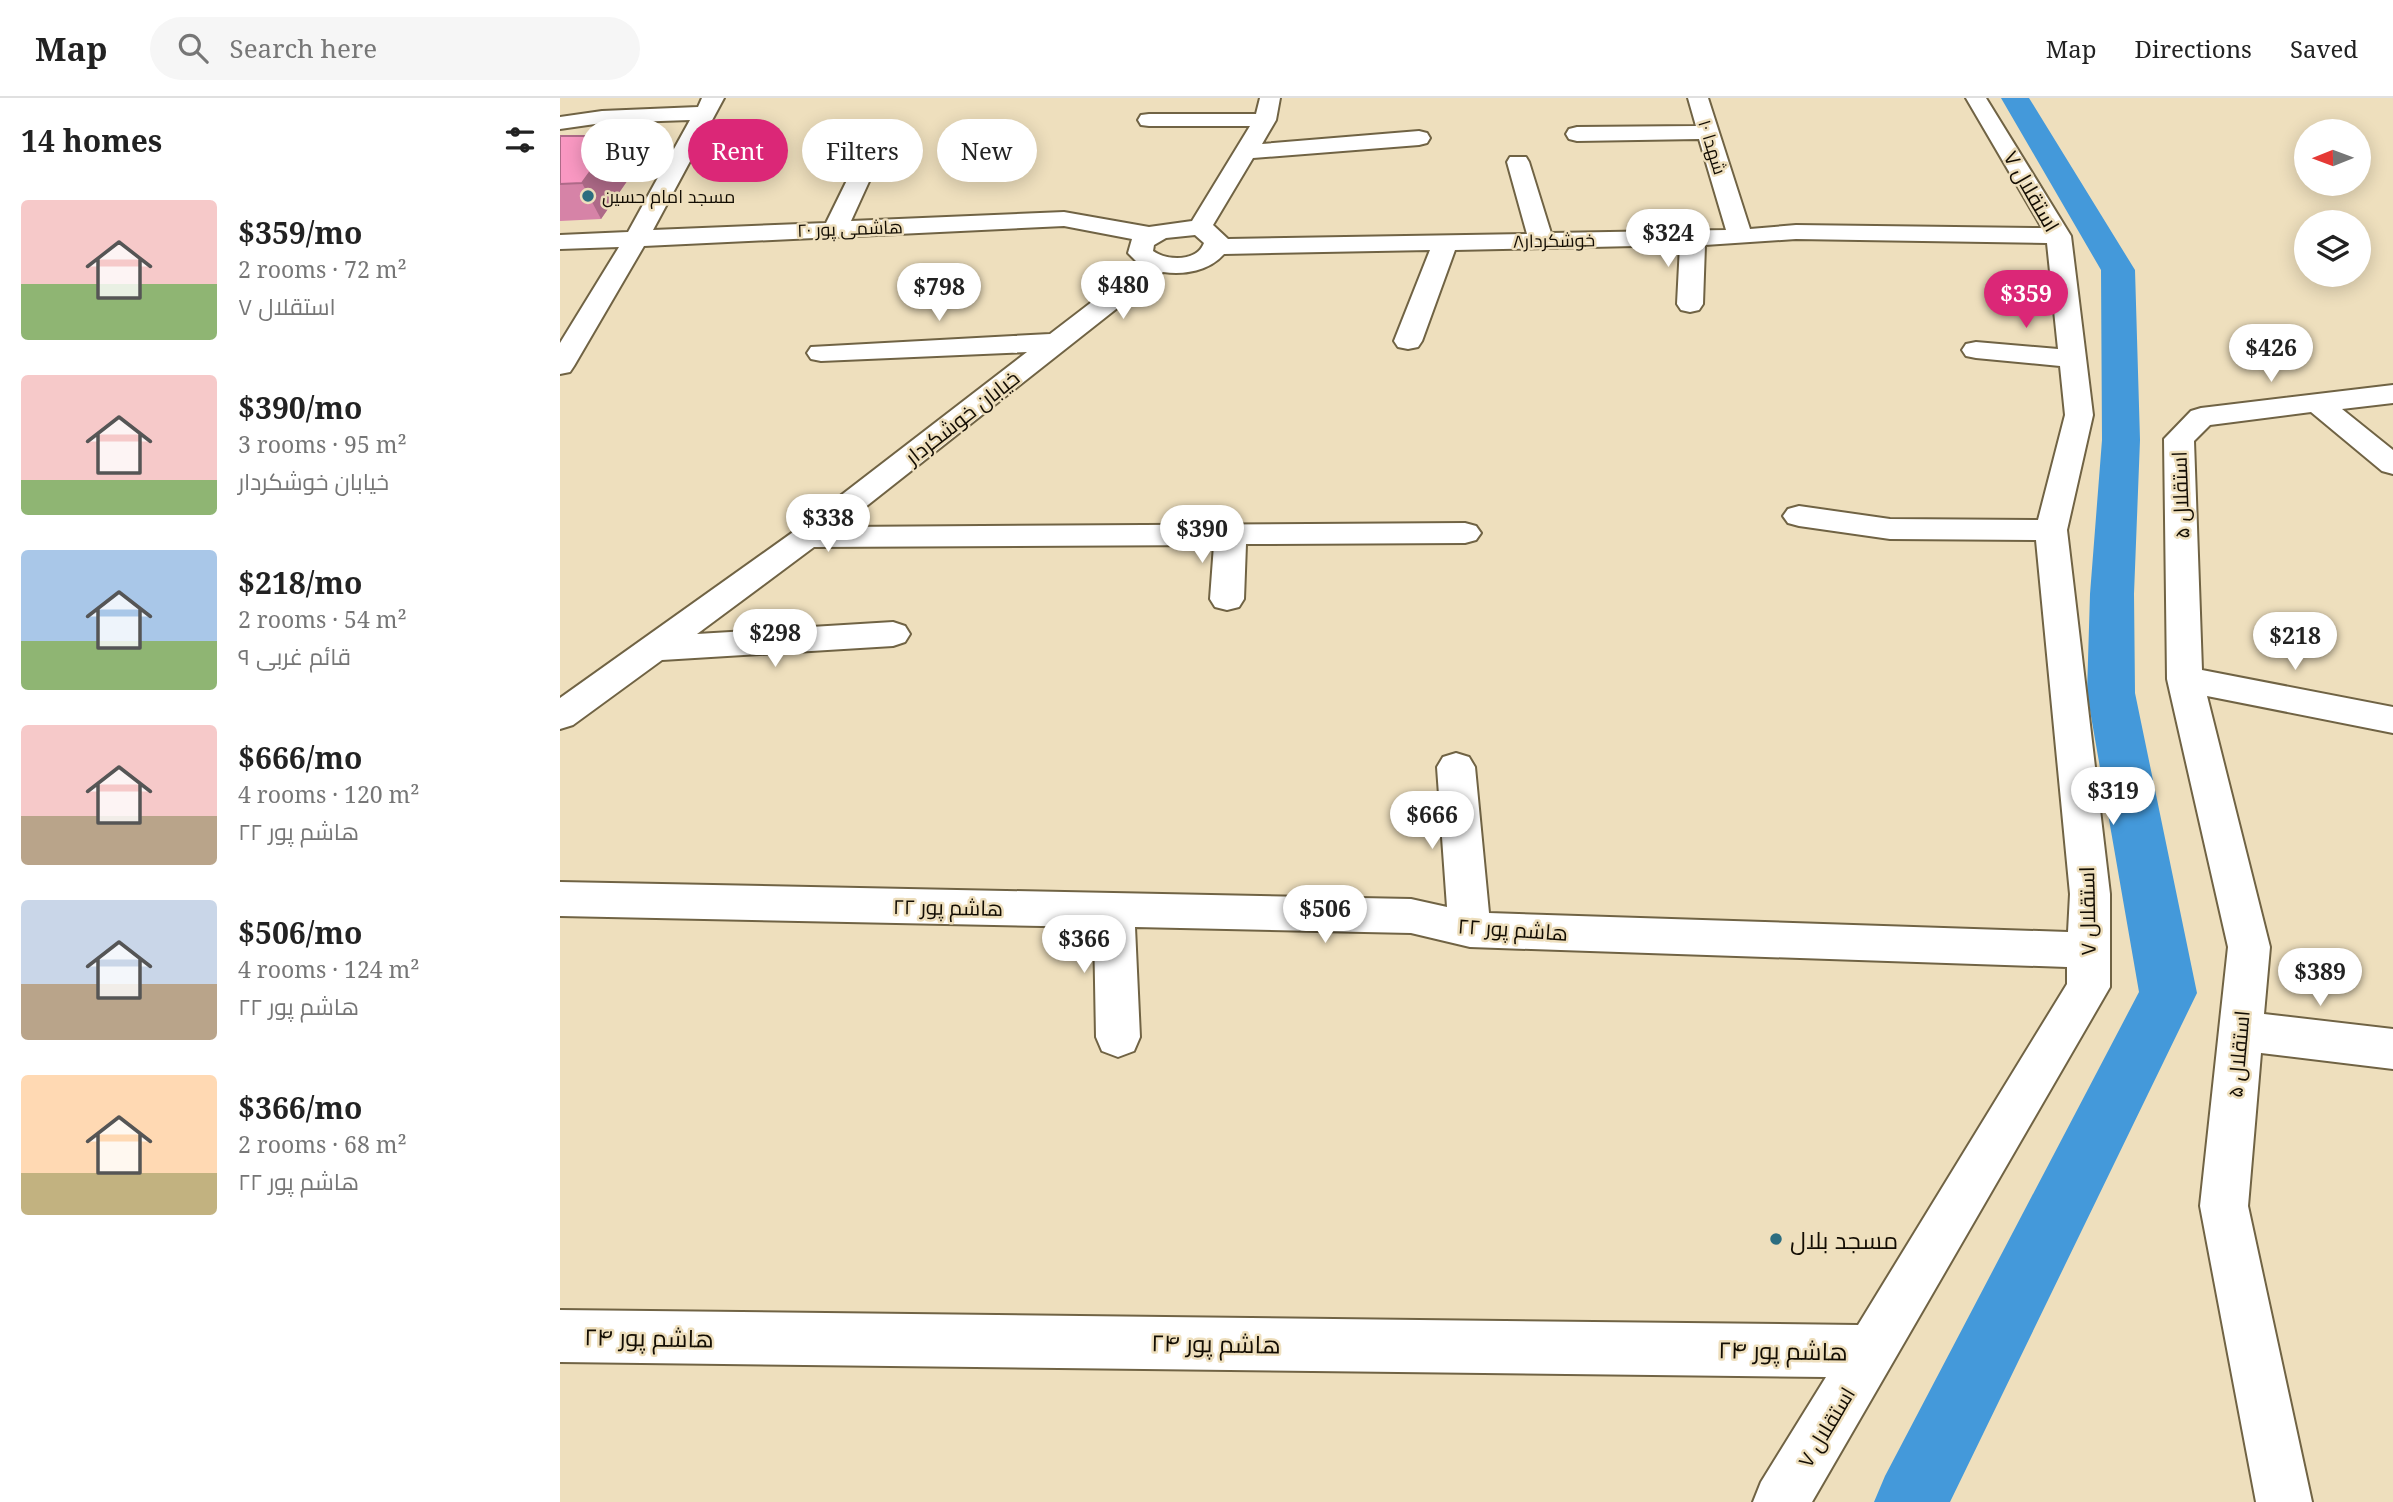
<!DOCTYPE html>
<meta charset="utf-8">
<style>
:root{--surface:#fff;--page:#f6f6f6;--text:#222;--muted:#767676;--line:#e0e0e0;--accent:#db2777}
body{margin:0;font-family:"Noto Serif",Cairo,serif;background:var(--page);color:var(--text);height:100vh;display:flex;flex-direction:column;font-size:26px;white-space:nowrap}
*{box-sizing:border-box;margin:0}
p{font-size:23px;color:var(--muted)}
.icon{flex:none;width:38px;height:38px;fill:none;stroke:currentColor;stroke-width:2;stroke-linecap:round;stroke-linejoin:round}
.map{position:relative;flex:1;overflow:hidden}
.panel{display:flex;flex-direction:column;background:var(--surface);width:560px}
.panel>*{flex:none}
.banner{position:absolute;left:21px;top:21px;width:665px;height:63px;display:flex;gap:14px}
.needle{width:46px;rotate:269deg}
.tools{position:absolute;left:1734px;top:21px;display:grid;gap:14px}
.tools a{display:grid;place-items:center;width:77px;height:77px;border-radius:50%;background:var(--surface);box-shadow:0 4px 18px #0003;font-size:35px}
.price{position:absolute;translate:-50% -60px;padding:0 16px;border-radius:24px;background:#fff;color:#222;font-size:23px;line-height:46px;filter:drop-shadow(0 2px 4px #0008)}
.price::after{content:'';position:absolute;left:50%;top:42px;width:21px;height:16px;margin-left:-10px;background:inherit;clip-path:polygon(0 0,100% 0,50% 100%)}
.price.selected{background:var(--accent);color:#fff}
ul{padding:0;list-style:none}
li{display:flex;align-items:center;gap:21px;height:175px;padding:0 21px}
li span{display:grid;place-items:center;flex:none;width:196px;height:140px;border-radius:7px;color:#555}
li>.icon{margin-inline-start:auto}
span .icon{width:84px;height:84px;fill:#fffc;stroke-width:1}
li b{font-size:30px}
h2{display:flex;justify-content:space-between;align-items:center;height:84px;padding:0 21px;font-size:30px}
.chip{padding:0 24px;border-radius:32px;background:var(--surface);box-shadow:0 4px 18px #0003;font-size:24px;line-height:63px}
.chip.selected{background:var(--accent);color:#fff}
header{display:flex;align-items:center;gap:42px;box-sizing:border-box;height:98px;padding:0 35px;background:var(--surface);border-bottom:2px solid var(--line)}
header strong{font-size:33px}
nav{display:flex;gap:38px;margin-inline-start:auto;font-size:24px}
.search{width:490px;height:63px;background:var(--page);display:flex;align-items:center;gap:18px;box-sizing:border-box;padding:0 24px;border-radius:38px;color:var(--muted);font-size:26px}
main{display:flex;flex:1;min-height:0}
.map>svg:first-child{display:block}
</style>
<header>
<strong>Map</strong>
<div class="search"><svg class="icon" aria-label="search" viewBox="0 0 24 24"><circle cx="10" cy="10" r="6"/><path d="M15 15l6 6"/></svg>Search here</div>
<nav><a>Map</a><a>Directions</a><a>Saved</a></nav>
</header>
<main>
<section class="panel">
<h2>14 homes<svg class="icon" aria-label="filters" viewBox="0 0 24 24"><path d="M4 7h16M4 17h16"/><circle cx="9" cy="7" r="2"/><circle cx="15" cy="17" r="2"/></svg></h2>
<ul>
<li><span style="background:linear-gradient(#f6c9c9 60%,#8fb573 0)"><svg class="icon" aria-label="home" viewBox="0 0 24 24"><path d="M3 11l9-7 9 7M6 9v11h12V9"/></svg></span><div><b>$359/mo</b><p>2 rooms · 72 m²</p><p>استقلال ۷</p></div></li>
<li><span style="background:linear-gradient(#f6c9c9 75%,#8fb573 0)"><svg class="icon" aria-label="home" viewBox="0 0 24 24"><path d="M3 11l9-7 9 7M6 9v11h12V9"/></svg></span><div><b>$390/mo</b><p>3 rooms · 95 m²</p><p>خیابان خوشکردار</p></div></li>
<li><span style="background:linear-gradient(#a9c7e8 65%,#8fb573 0)"><svg class="icon" aria-label="home" viewBox="0 0 24 24"><path d="M3 11l9-7 9 7M6 9v11h12V9"/></svg></span><div><b>$218/mo</b><p>2 rooms · 54 m²</p><p>قائم غربی ۹</p></div></li>
<li><span style="background:linear-gradient(#f6c9c9 65%,#b9a48a 0)"><svg class="icon" aria-label="home" viewBox="0 0 24 24"><path d="M3 11l9-7 9 7M6 9v11h12V9"/></svg></span><div><b>$666/mo</b><p>4 rooms · 120 m²</p><p>هاشم پور ۲۲</p></div></li>
<li><span style="background:linear-gradient(#c9d6e8 60%,#b9a48a 0)"><svg class="icon" aria-label="home" viewBox="0 0 24 24"><path d="M3 11l9-7 9 7M6 9v11h12V9"/></svg></span><div><b>$506/mo</b><p>4 rooms · 124 m²</p><p>هاشم پور ۲۲</p></div></li>
<li><span style="background:linear-gradient(#ffd9b3 70%,#c2b280 0)"><svg class="icon" aria-label="home" viewBox="0 0 24 24"><path d="M3 11l9-7 9 7M6 9v11h12V9"/></svg></span><div><b>$366/mo</b><p>2 rooms · 68 m²</p><p>هاشم پور ۲۲</p></div></li>
</ul>
</section>
<div class="map">
<svg width="1833" height="1404" viewBox="0 0 1833 1404">
<rect width="100%" height="100%" fill="#eedfbd"/>
<g fill="none" stroke-linecap="round" stroke-linejoin="round">
<polygon fill="#4499da" fill-rule="evenodd" points="1441,0 1469,0 1575,172 1580,342 1574,496 1575,595 1637,895 1390,1404 1314,1404 1325,1378 1579,894 1527,595 1530,496 1542,342 1541,172"/>
<g stroke="#706344" stroke-width="4">
<g id="minor">
<path d="M 142,0 L 164,0 L 93,132 L 266,125 L 295,66 L 298,61 L 314,61 L 317,66 L 291,123 L 504,114 L 589,129 L 632,123 L 690,28 L 589,28 L 581,27 L 578,22 L 581,17 L 589,16 L 696,16 L 700,0 L 720,0 L 716,22 L 702,46 L 859,33 L 867,35 L 870,40 L 867,45 L 859,47 L 693,60 L 653,127 L 668,141 L 967,136 L 947,64 L 950,59 L 966,59 L 969,64 L 991,135 L 1166,132 L 1139,41 L 1017,43 L 1009,41 L 1006,36 L 1009,31 L 1017,29 L 1136,28 L 1128,0 L 1148,0 L 1190,131 L 1236,127 L 1482,130 L 1406,0 L 1426,0 L 1511,138 L 1533,317 L 1507,432 L 1550,796 L 1550,889 L 1252,1404 L 1193,1404 L 1201,1384 L 1266,1279 L 0,1264 L 0,1212 L 1298,1227 L 1507,886 L 1507,869 L 910,849 L 851,835 L 575,829 L 580,939 L 574,953 L 558,959 L 542,953 L 536,939 L 534,829 L 0,818 L 0,784 L 851,801 L 887,809 L 877,669 L 883,659 L 896,655 L 909,659 L 915,669 L 929,815 L 1508,834 L 1510,796 L 1476,442 L 1330,441 L 1239,428 L 1228,425 L 1223,418 L 1228,411 L 1239,408 L 1330,421 L 1478,422 L 1505,317 L 1500,268 L 1416,260 L 1406,258 L 1402,252 L 1406,246 L 1416,244 L 1498,251 L 1487,145 L 1236,141 L 1145,147 L 1143,206 L 1139,212 L 1130,214 L 1121,212 L 1117,206 L 1120,147 L 895,152 L 862,243 L 858,249 L 848,251 L 838,249 L 834,243 L 870,152 L 664,156 C 649,173 625,177 603,174 L 280,429 L 905,425 L 916,428 L 921,435 L 916,442 L 905,445 L 686,446 L 684,501 L 679,509 L 667,512 L 655,509 L 650,501 L 654,447 L 254,449 L 137,536 L 333,524 L 345,528 L 350,536 L 345,544 L 333,548 L 102,562 L 13,627 L 0,631 L 0,600 L 236,432 L 467,254 L 261,263 L 251,261 L 247,255 L 251,249 L 490,236 L 580,167 L 568,155 L 572,141 L 504,128 L 84,148 L 14,268 L 10,274 L 0,276 L 0,245 L 59,149 L 0,151 L 0,137 L 68,134 L 101,74 L 0,75 L 0,61 L 109,60 L 130,22 L 42,25 L 0,31 L 0,19 L 42,13 L 138,9 ZM 635,137 L 644,145 C 637,164 607,163 593,153 L 594,147 L 606,140 Z"/>
<polygon points="1833,287 1833,305 1782,311 1833,352 1833,376 1822,373 1751,314 1650,327 1634,343 1642,572 1833,609 1833,635 1647,598 1710,849 1704,916 1833,931 1833,971 1701,955 1688,1108 1752,1404 1696,1404 1640,1108 1668,849 1607,581 1604,341 1631,313 1641,310"/>
</g>
</g>
<use href="#minor" fill="#fff" fill-rule="evenodd"/>
</g>
<polygon fill="#d683a7" points="0,38 74,73 41,121 0,123"/>
<polygon fill="#ae6a88" points="56,38 74,73 41,121 22,85"/>
<polygon fill="#f998c2" stroke="#ae6a88" stroke-width="2" points="0,38 56,38 22,85 0,86"/>
<g fill="#2c6d80" stroke="#eedfbd" stroke-width="2.5">
<circle cx="28" cy="98" r="7"/>
<circle cx="1216" cy="1141" r="7"/>
</g>
<g text-anchor="middle" dominant-baseline="central" stroke-width="5" stroke-linejoin="round" paint-order="stroke">
<g font-size="18" fill="#130d03" stroke="#eedfbd">
<text transform="translate(1153 49) rotate(73)">شهدا ۱۰</text>
<text transform="translate(290 130) rotate(-2)">هاشمی پور ۲۰</text>
<text transform="translate(994 142) rotate(-1)">خوشکردار۸</text>
</g>
<g font-size="18" fill="#130d03" stroke="#eedfbd" text-anchor="start">
<text x="42" y="98">مسجد امام حسین</text>
</g>
<g font-size="21" fill="#130d03" stroke="#eedfbd">
<text transform="translate(1472 93) rotate(60)">استقلال ۷</text>
<text transform="translate(402 319) rotate(-38)">خیابان خوشکردار</text>
<text transform="translate(1620 397) rotate(-92)">استقلال ۵</text>
<text transform="translate(388 809) rotate(1)">هاشم پور ۲۲</text>
<text transform="translate(1527 813) rotate(-91)">استقلال ۷</text>
<text transform="translate(953 831) rotate(4)">هاشم پور ۲۲</text>
<text transform="translate(1678 956) rotate(-85)">استقلال ۵</text>
<text transform="translate(1266 1329) rotate(-59)">استقلال ۷</text>
</g>
<g font-size="24" fill="#130d03" stroke="#eedfbd" text-anchor="start">
<text x="1230" y="1141">مسجد بلال</text>
</g>
<g font-size="24" fill="#130d03" stroke="#eedfbd">
<text transform="translate(89 1239) rotate(1)">هاشم پور ۲۴</text>
<text transform="translate(656 1245) rotate(1)">هاشم پور ۲۴</text>
<text transform="translate(1223 1252) rotate(1)">هاشم پور ۲۴</text>
</g>
</g>
</svg>
<div class="tools">
<a><svg class="needle" viewBox="-14 -14 28 28"><path d="M0-13l5 13h-10z" fill="#e53935"/><path d="M0 13l5-13h-10z" fill="#767676"/></svg></a>
<a><svg class="icon" aria-label="layers" viewBox="0 0 24 24"><path d="M12 4l9 5-9 5-9-5zM3 14l9 5 9-5"/></svg></a>
</div>
<b class="price" style="left:1108px;top:171px">$324</b>
<b class="price" style="left:563px;top:223px">$480</b>
<b class="price" style="left:379px;top:225px">$798</b>
<b class="price selected" style="left:1466px;top:232px">$359</b>
<b class="price" style="left:1711px;top:286px">$426</b>
<b class="price" style="left:268px;top:456px">$338</b>
<b class="price" style="left:642px;top:467px">$390</b>
<b class="price" style="left:215px;top:571px">$298</b>
<b class="price" style="left:1735px;top:574px">$218</b>
<b class="price" style="left:1553px;top:729px">$319</b>
<b class="price" style="left:872px;top:753px">$666</b>
<b class="price" style="left:765px;top:847px">$506</b>
<b class="price" style="left:524px;top:877px">$366</b>
<b class="price" style="left:1760px;top:910px">$389</b>
<div class="banner">
<a class="chip">Buy</a>
<a class="chip selected">Rent</a>
<a class="chip">Filters</a>
<a class="chip">New</a>
</div>
</div>
</main>
